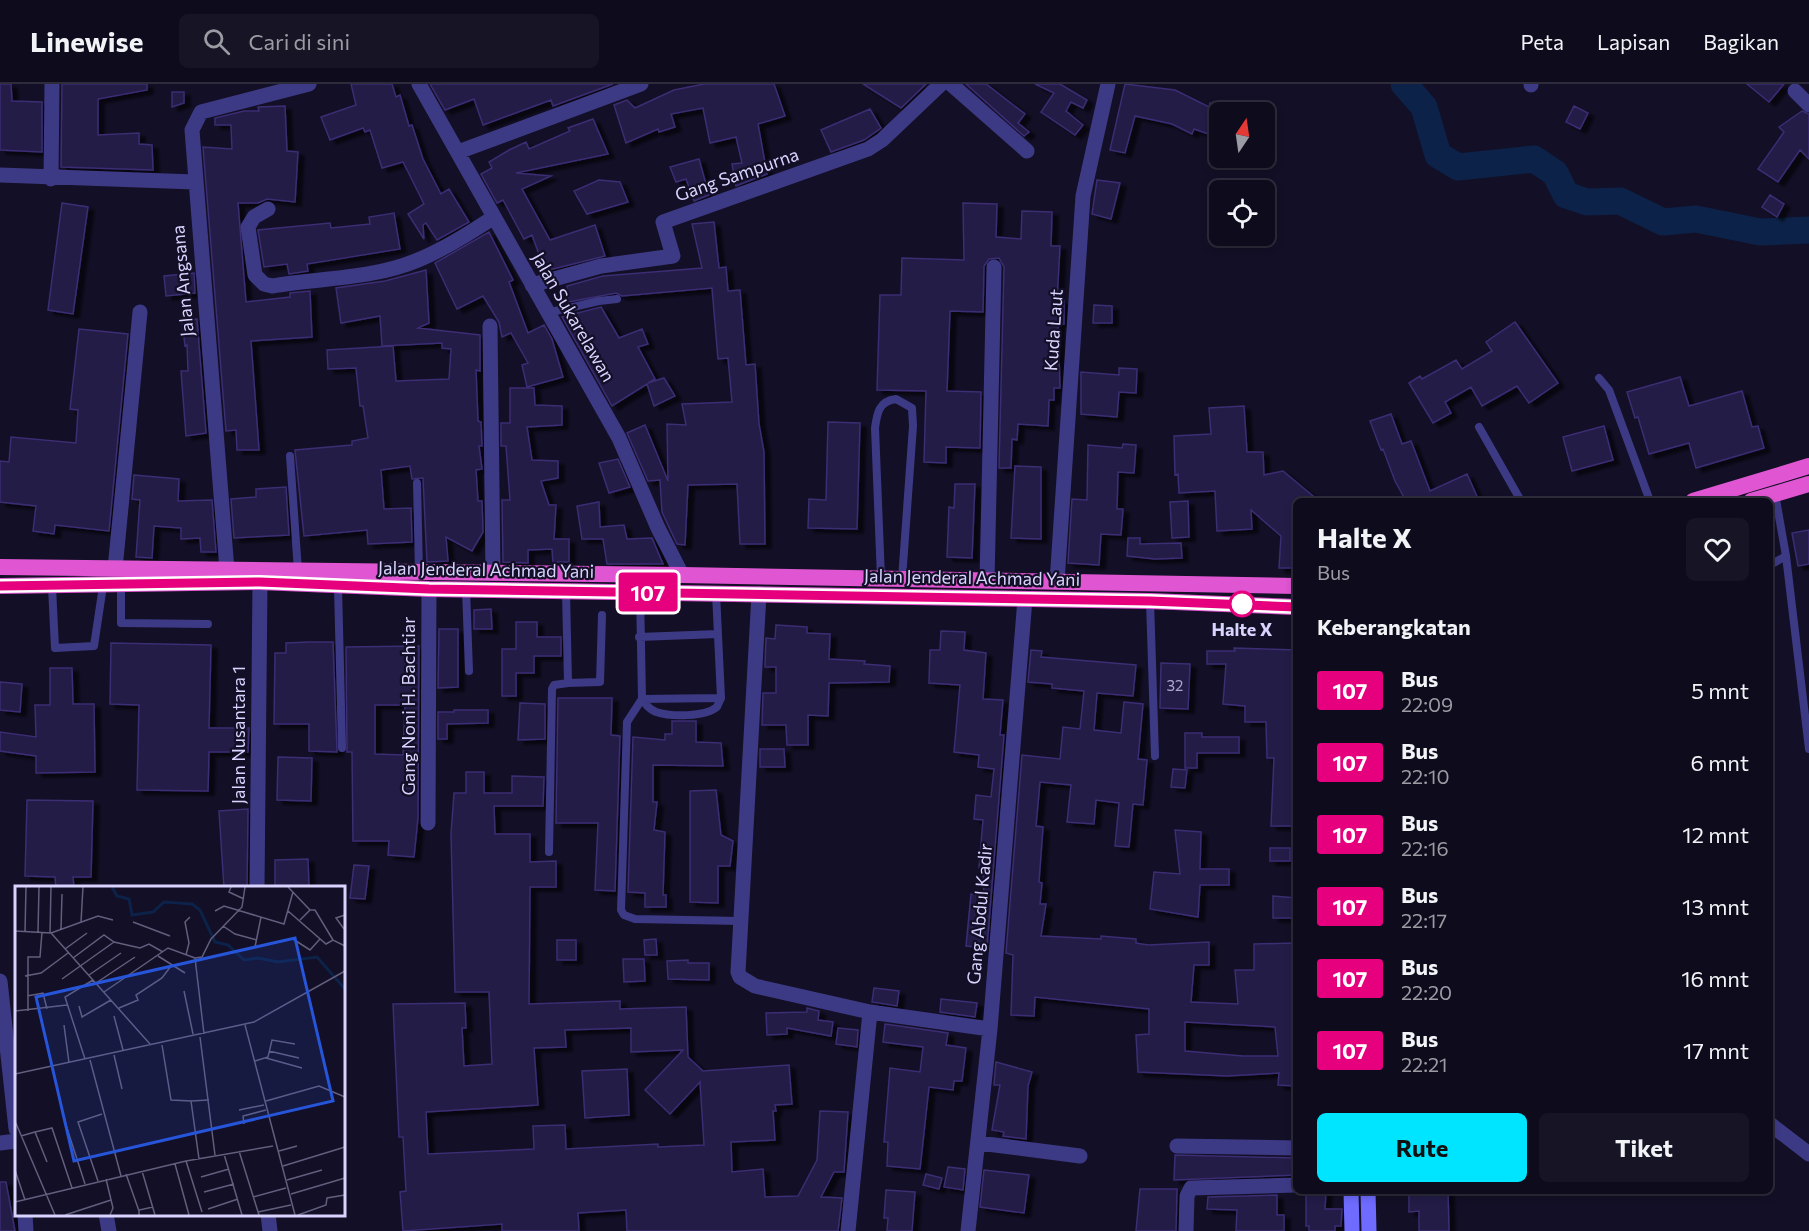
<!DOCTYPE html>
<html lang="id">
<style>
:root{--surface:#0e0b1c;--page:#171425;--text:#f1f3f6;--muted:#9b9ba3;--line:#2e2b3b;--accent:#00e5ff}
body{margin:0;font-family:Commissioner,sans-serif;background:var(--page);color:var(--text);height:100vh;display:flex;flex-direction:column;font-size:22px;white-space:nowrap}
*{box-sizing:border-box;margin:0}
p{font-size:20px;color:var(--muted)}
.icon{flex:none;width:33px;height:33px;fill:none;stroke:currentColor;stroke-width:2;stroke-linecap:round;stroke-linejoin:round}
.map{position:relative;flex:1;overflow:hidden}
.drawer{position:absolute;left:1293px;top:414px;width:480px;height:696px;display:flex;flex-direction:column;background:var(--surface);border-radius:9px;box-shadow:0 3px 9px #0003,0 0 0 2px var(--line)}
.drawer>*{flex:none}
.badge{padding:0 12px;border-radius:4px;font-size:21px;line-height:39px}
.needle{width:39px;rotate:13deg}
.fabs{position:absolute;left:1209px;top:18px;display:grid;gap:12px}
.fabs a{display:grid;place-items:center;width:66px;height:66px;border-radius:9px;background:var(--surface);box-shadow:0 3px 9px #0003,0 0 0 2px var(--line);font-size:30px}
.map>.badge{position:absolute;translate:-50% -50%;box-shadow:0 0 0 3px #fff}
h2{padding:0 24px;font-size:22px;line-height:54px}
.round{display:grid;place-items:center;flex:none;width:63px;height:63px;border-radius:9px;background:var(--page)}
.overview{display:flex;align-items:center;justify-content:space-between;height:102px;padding:0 24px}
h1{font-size:28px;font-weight:700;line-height:45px}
.button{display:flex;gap:12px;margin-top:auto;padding:12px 24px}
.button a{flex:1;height:69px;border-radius:9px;background:var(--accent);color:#111;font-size:24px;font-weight:700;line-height:69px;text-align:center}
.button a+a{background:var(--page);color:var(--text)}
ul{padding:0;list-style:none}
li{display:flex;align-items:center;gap:18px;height:72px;padding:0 24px}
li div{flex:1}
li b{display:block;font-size:22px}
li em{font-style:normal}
li .badge{min-width:66px;font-weight:700;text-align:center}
header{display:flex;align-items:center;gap:36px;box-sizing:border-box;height:84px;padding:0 30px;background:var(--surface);border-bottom:2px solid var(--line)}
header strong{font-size:28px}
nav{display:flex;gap:33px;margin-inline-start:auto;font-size:21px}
.search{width:420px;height:54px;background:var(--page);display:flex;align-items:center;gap:15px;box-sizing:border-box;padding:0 21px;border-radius:9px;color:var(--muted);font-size:22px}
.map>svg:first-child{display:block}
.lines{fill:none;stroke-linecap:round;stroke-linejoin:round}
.river{stroke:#0c2248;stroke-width:27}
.building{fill:#241b47;stroke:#3b2d73;stroke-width:1.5;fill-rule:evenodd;filter:url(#shadow)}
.service{stroke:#3d3a85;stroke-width:8}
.minor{stroke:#3d3a85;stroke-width:15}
.secondary{stroke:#6f6bff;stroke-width:15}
.trunk{stroke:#e055d1;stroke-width:16}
.line-casing{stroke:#fff;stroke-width:14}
.line{stroke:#e6007e;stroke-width:9}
.stop-dot{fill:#fff;stroke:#e6007e;stroke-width:3}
.labels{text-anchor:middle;stroke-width:4.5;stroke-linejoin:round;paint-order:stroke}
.number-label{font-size:15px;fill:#aca6d1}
.street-label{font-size:18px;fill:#d9d4ff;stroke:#130f26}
.stop-label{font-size:18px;font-weight:bold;fill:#d9d4ff;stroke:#130f26}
.inset-river{fill:none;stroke:#0c2248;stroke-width:3}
.inset-road{fill:none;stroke:#625e7d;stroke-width:1.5}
.view{fill:#2655da;fill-opacity:0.15;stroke:#2655da;stroke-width:3}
.inset-edge{fill:none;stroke:#d9d4ff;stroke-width:3}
</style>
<header>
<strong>Linewise</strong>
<div class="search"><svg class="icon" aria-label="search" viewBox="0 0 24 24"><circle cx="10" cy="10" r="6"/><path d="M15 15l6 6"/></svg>Cari di sini</div>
<nav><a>Peta</a><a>Lapisan</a><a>Bagikan</a></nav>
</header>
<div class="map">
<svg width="1809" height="1147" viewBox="0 0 1809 1147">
<defs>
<filter id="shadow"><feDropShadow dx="6" dy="4" stdDeviation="1.5" flood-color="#0009"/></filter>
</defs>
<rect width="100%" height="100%" fill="#130f26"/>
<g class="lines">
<path class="river" d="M1404,0l20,23 14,48 20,12 76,-8 21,14 11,22 21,7 33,-1 43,21 33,-3 64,13 49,-2"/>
</g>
<path class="building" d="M0,0h11l1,17 30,1v50l-42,-2z
M62,0h85v6l-49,9v36l41,-2v11l13,1 1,25 -92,-3z
M351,0h41l4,13 4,-2 9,31 3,-1 11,34 18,35 8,-5 20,33 -32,18 -11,-17 -3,2 1,14 -16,-25 16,-10 -21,-42 -21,6 -12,-38 -5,2 -2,-4 -33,12 -9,-23 35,-12z
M430,0h183l-60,22 -2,-6 -68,25 -9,-26 -29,11z
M704,0h70l11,32 -27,8 9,50 -31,12 -4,-22 10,-1 -6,-26 -26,6 -7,-35 -32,6 4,13 -16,5 -1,-3 -32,14 -12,-38 13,-5 8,8 39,-18z
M863,0h63l-25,24z
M966,0h20l39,30 -7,9 11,9 -5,4z
M1035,0h25l27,16 -4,8 -12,-6 -5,9 17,14 -8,10 -34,-23 13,-19z
M1125,0l50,6 34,17 1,-4 10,3v32l-26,-9 -2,5 -20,-10 -37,-8 -10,37 -15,-3z
M1747,0h37l-15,18z
M172,8h12v11l-12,4z
M285,22l2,45 11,1 -3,50 -28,-3 -9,4h-20l8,99 44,-5v-4l20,-2 2,46 -61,4 8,109h-22l-1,-20 -10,1 -23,-284 29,2 -1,-24h-16v-7l29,-7h15l-1,-4z
M1574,22l14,7 -8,16 -14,-7z
M870,25l11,19 -17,12 -33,12 -10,-22z
M1802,27l7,3v45l-9,-9 -22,32 -20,-13 26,-37 -5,-5z
M593,35l15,35 -92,19 35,3 -29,13 28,51 45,-15 10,31 -60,15 -13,-36 -8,4 -21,-39 -6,3 -16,-29 11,-6 -3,-6 20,-12 17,-8 3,7 41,-18 -2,-3z
M699,75l10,36 -15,6 -8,-22 -10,3 -6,-15z
M599,96l21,2 8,20 -41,12 -13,-23z
M1097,96l23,3 -9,36 -19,-5z
M1770,111l14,9 -7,13 -15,-10z
M62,119l26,4 -15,107 -25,-4z
M963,119l34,1 -1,33 25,2 1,-28 30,1 -1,34h9l-3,54 7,1v23h-6l2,64h-6v12h-5l-1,26 -30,-2 -1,16 -5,-1 -1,29h-12l5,-201 -5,-9 -10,1 -5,7 -1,46 -33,-1 -3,80 34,1 -1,56 -34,-1v16l-22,-1 2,-71 -49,-1 3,-95h21l1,-37 62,2z
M394,129l6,36 -93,15 1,7 -19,3 -2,-10 -23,3 -6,-37 72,-7 1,5 39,-4 -1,-7z
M714,138l5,46 7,-1 2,24 12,-1 6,75 9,-1 4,60 5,28 1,92h-25l-3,-60 -49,1 -3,60 -8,-1 -15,-32 -2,-32 -12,1 -21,-48 18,-8 23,56 -1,-57 19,1 -4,-21 50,-2 -4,-44 -10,1 -6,-71 -90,8 -6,-3 -48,9 -1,-16 36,-10 99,-8 -10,-44z
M489,148l24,48 -4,2 19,51 16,-8 8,14 11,38 -36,10 -5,-22 6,-2 -17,-30 -9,4 -3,-15 -16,-26 -26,13 -22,-46z
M426,186l3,53 -11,5 62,7v36l-4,-1 2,51 3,1 1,24h-3l3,23 -6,1 2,31h4l1,31 -11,19 -26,-14 2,24 -21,1 -4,-84 -11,1 -2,-13 -29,4 3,39 27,-1 1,34 -44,2 -1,-14 -63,6 -9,-86 57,-5v-4l16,-3 -5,-32h-3l-4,-38 -28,1 -1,-19 66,-4 3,35 53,-2 2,-30 -9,-1v-5l-60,3 -2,-30 -39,7 -5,-35 49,-7z
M194,189l1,20 -29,3 -2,-20z
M1094,221l18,1v17h-19z
M601,223l18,31 23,-9 6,15 -10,3 17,32 -7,4 16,-5 11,18 -21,10 -7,-22 -35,22 -50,-89z
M197,235l9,114 -20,3 -5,-65h7l-1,-26 -2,1 -3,-26z
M1515,238l43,61 -29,20 -12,-17 -35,20 -11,-19 -26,15 6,11 -18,10 -24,-40 11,-7 2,3 34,-19 6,9 30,-18 -6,-9z
M79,245l49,5 -19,197 -54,-6 -1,9 -21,-3 3,-25 -36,-4v-41l9,1 2,-25 65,6 2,-33 -8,-1z
M1119,284l18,1 -1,24 -17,-1 -2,25 -36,-3v-42l38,3z
M1680,293l9,29 53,-15 10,36 6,-1 6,22 -68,20 -7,-25 -40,11 -11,-37 -3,1 -8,-26z
M510,304h24l1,17 27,1v19l-35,2 5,33 26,1v17l-17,3 8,24h7l-2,34h15v23h-16l-1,-13 -24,1v13l-25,-1 -1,-62h8l-4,-54h-5v-23h9z
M1244,322l3,46h16l1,23 19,-4 36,30h-23v67h-17l2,-32 -30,-26 1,19 -35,2 -2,-40 -36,2 -1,-19 -3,1 -1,-39 37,-2 -2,-26z
M1391,330l11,30 9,-3 19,50 37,-17 12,27h-73l-11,-20 -12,-32 -2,1 -11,-29z
M828,338l32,1 -3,106 -49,-1 1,-29 17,1z
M1604,342l9,34 -41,11 -9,-34z
M1123,360l13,1 -2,28 -16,-1 -1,37h6l-2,26 -20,-1 -2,31 -31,-2 4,-64 15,1 1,-55 34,3z
M618,375l12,28 -21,6 -10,-30z
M1015,382l26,1v72l-30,-1z
M134,391l45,4 -1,22 34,-1 4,52h-15l-1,-14 -19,1v-11l-27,-2 -2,32 -16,-1 4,-57 -8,-1z
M955,400h20l-3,74 -25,-1 2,-50 5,1z
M286,403l3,48 -55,3 -3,-39 25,-2v-8z
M1188,417l1,36 -17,1 -2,-36z
M599,418l1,25 24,-2 3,14 25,-1 11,26h-56l-4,-25h-21l-5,-33z
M1809,446v34l-11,2 -6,-33z
M1128,454h12v6l41,-1 1,15 -27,1 -28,-3z
M491,525l1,20h-18v-19z
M516,538h21v15h24v19h-27v17h-18v23h-14v-47h14z
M776,541l31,2v6l23,1 -1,25 36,2 -1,3 26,2 -1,16 -60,1 -1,33 -20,-1v30h-21l-1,-20h-24l1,-32h13v-26h-11l1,-29 9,1z
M439,545h19v58l-20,1z
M941,547l24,1 -1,18 22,3 -3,46 20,1 -3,35h4l-17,213 -21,-2 5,-52 13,2 -1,-27 -4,-1 4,-48 -9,-1 2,-24 15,2 3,-28 -16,-2 1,-12 -25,-3 6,-67 -31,-2 1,-33h10z
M310,558h23l4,110 -28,-1v-27h-35l1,-71h11v-10z
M111,559l100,2 -2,83h40l-1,24h-39l-1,39 -71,-1 2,-85 -29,-1z
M419,562l-1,172 -4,39 -26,-2 1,-14h-36l-1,-89h-5l-1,-105zM375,621h30l-2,50 -28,-1z
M1234,564l62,2v176h-25l3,-68h-7l-1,-36h-21v-16l-22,-2 3,-40h-19v-13h28z
M1031,566l11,1 -1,6 95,8 -3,31 -36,-3 -3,37 27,3 3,-31 19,2 -5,55 9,1 -4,45 -10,-1 -4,43 -14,-1 4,-43 -23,-3 -2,24 -27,-2 4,-37 -31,-3 -4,44 7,1 -4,55 3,1 -2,21h6l-5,32 60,3v-3l35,3v4l12,2 61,-3v23h-15l-3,37 47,2 -3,-34h19v-26l42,-1v143l-18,-1 1,-12 -52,3 -89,-4 -2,-37 13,-1v-25l-114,-12 -1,19 -23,-1 2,-60 -7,-2 16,-198 38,4 3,-32 17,2 4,-38 -32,-3v-4l-24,-2zM1185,938l90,5 3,29h-35l-58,-5z
M1161,579l29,1 -2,45 -28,-1z
M50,584h22l1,36h21l1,68 -59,1v-17l-36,-5v-19l36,5 -1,-32h15z
M0,598l22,2 -2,28 -20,-2z
M558,614h54l-1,37 9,1 -5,155 -20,-1 3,-67h-42z
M520,619l25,1v35l-27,1z
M454,626h34v13l-41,1v15h-9v-27h16z
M672,637h24v21l25,1 2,23 -70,-1v37h4l-3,28 11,2 -2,63h3v12h-21v-14l-17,-1 5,-155 32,3v-6h7z
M1185,649h17v4h37v16h-42v15h-12z
M760,665h24l1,18h-25z
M278,673l34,1 -1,43 -34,-1z
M1173,685l14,1 -2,18 -14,-1z
M466,688h18v21h28v-17l32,1 -1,29h-49l1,28h35v28l26,-1v26h-26l-1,117 91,-3v8l66,-2 2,50 15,14 86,-6 3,39 -17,1 1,6h-3l2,29 -44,2 1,30 31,-3 2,28 33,-1 19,-36 3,-49 28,1 -4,60h-10l-13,25 21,1 -4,33h-211l-1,-21 -48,3 1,18h-77v-7l-99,7 -3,-39 6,-1 -3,-54h-4l-6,-133 72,-1 1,25h-4l2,38 28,-2 -3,-72h-34l-4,-158 3,-41h12zM631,944v24l52,-2 -38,40 25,24 30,-32 4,63 -46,2v-3l-92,5 -1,-24 -32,1 1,23 -106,5 -2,-42 112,-7 -4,-57 32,-1 -1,-17z
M716,706l5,45 12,6 -3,25h-12v37l-28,-1v-111z
M27,716l66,1 -2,76h-18l1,11h-18l-1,-11 -30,-1z
M248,725l-1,79h-23l-5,-77z
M1175,746l26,2 -1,37h29v16h-29l-2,32 -48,-8 4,-37 26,2z
M1270,764h20v13h-20z
M308,775l1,29h-34v-28z
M354,781l15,1 -4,33 -15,-1z
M1273,812l23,2v20h-23z
M656,855l1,16h-12l-1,-15z
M557,856h19v20h-19z
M623,875h21l1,22 -21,1z
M688,876v3h21v17l-41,-1 -1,-18z
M874,904l25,3 -2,15 -25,-4z
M941,915l36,4 -2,14 -35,-5z
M807,924l12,3 -1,9 15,2 -2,14 -44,-8v6l-20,1 -1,-22 41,-1z
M885,940l63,9 -2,12 20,3 -4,33h-8l-1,9 -24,-3 -9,82 -33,-3 1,-24h-4l6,-74 30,4 3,-25 -40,-5z
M838,944l20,2 -1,17 -21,-3z
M996,978l36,10 -4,14 -2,53 -23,-3 1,-4 -12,-2 8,-45h-6z
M627,985l2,46 -44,3 -3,-47z
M1175,1071l121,3v17l-122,5z
M948,1083l17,2 -2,21 -19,-3z
M984,1086l45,5 -5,38 -44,-6z
M926,1090l16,4 -3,11 -16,-4z
M0,1098h6l9,49h-15z
M1140,1105h37l-1,42h-40z
M886,1106l29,2 -3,39h-25l1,-13h-4z
M1306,1107h20l-1,18h17l-1,17h-6v5h-26v-5h-3z
M1409,1107h39l1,40h-30v-20l-10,1z
M1277,1111v20h7v16h-48l1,-21 -30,-1 1,-12z"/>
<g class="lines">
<path class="service" d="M551,228l48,-11 18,-2
M1599,294l10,12 41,111
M1479,343l42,74
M290,372l8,115
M417,399l2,89
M1775,410l11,62 23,193
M1770,481l16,-9
M881,494l-6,-150c2,-15 4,-27 21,-29l16,9 1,18 -11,153
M121,502v37l87,1
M52,503l3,61 39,-2 9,-60
M338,503l4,161
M466,505l3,82
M640,508l2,107 79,-1 -5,-105
M1150,517l5,155
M639,553l79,-3
M568,599l32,-1 2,-67
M721,614l-4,9c-12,10 -46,10 -61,5 -7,-3 -10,-7 -14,-13l-15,23 -6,188 3,5 11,4 106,2
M549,768l3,-163 2,-4 14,-2 -2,-92"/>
<path class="minor" d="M419,0l200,354 39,90 24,47
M951,0l76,67
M1531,1v-1
M1795,7l14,14
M458,68l183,-68
M0,91l195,7
M51,95l1,-95
M268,125l-14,8 -6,10 7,48 9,9 8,2c48,-8 101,-7 146,-26 27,-11 52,-27 76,-43
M532,201l69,-19 72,-10 -10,-34 205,-73 14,-9 59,-56
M490,242l3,247
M115,485l25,-257
M227,486l-35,-440 9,-18 108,-28
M987,497l7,-314
M1057,498l26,-386 25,-112
M759,510l-21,378 2,5 15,9 115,26 -22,219
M428,739l1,-234
M257,804l3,-306
M0,897l16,148
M870,928l120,17
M1770,1040l39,30
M0,1059l16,-2
M979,1059l101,13
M1177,1062l119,2
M25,1130l1,17
M106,1130l3,17
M268,1130l2,17
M968,1147l22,-202 35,-430
M1186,1147l1,-35 4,-8 105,-3"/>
<path class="secondary" d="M1351,1107l1,40
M1368,1107l1,40"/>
<path class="trunk" d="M1693,417l116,-35
M1751,417l58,-17
M0,483l682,8 614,11
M0,502l260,-4 169,7 721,12 146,6"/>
</g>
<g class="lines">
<defs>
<path id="line" d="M0,502l260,-4 169,7 721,12 146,6"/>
</defs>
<use href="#line" class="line-casing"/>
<use href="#line" class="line"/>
</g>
<circle class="stop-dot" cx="1242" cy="520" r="12"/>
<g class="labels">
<g class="number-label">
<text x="1175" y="607">32</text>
</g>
<g class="street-label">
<text transform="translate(737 91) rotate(-19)" y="6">Gang Sampurna</text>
<text transform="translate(183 197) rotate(-95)" y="6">Jalan Angsana</text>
<text transform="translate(573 233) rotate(60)" y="6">Jalan Sukarelawan</text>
<text transform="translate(1054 246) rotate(-86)" y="6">Kuda Laut</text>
<text transform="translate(486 486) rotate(1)" y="6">Jalan Jenderal Achmad Yani</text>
<text transform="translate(972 494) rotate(1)" y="6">Jalan Jenderal Achmad Yani</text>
<text transform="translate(409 622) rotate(-90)" y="6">Gang Noni H. Bachtiar</text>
<text transform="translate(239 651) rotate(-90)" y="6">Jalan Nusantara 1</text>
<text transform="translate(980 830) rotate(-85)" y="6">Gang Abdul Kadir</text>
</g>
<g class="stop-label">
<text x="1242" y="552">Halte X</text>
</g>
</g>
<g transform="translate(15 802)">
<rect width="330" height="330" fill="#130f26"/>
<path class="inset-river" d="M97,1l5,9 12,3 3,16 21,-3 11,-10 28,2 8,6 15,32 13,3 16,15 14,-2 20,4 39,-5 28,32"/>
<path class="inset-road" d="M216,1l-2,5 15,7M273,1l22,23 -10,10M295,24h5l18,30M200,25l9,-5 60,18 9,-32M273,25l38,33 7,-4 12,6M66,36l2,-35M118,36l37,14M208,40l12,8 22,6M46,43l1,-35M329,43l-8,-11 9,-3M0,45l36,2 99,111M10,46l1,-45M23,46l1,-45M35,47l1,-46M36,47l47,-17 15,4M278,53l17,11 10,-11M240,61l6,-30M50,63l22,-16M171,69l3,-12 -4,-21 5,-5M143,70l27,17M58,72l31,-23 10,7 26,6 9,-4 14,8M180,72l7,-1 9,-18 31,-32 3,-20M180,72l9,76M74,89l32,-22M10,90l16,-3 27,-20M47,93l52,-37M81,97l39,-26M169,105l9,43M89,106l64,-44 27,10M12,110l16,-3 4,16M64,120l3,11 29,-17M104,122l19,-8 -2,-5 26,-17 9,-12M0,125l52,-6M13,125v-54h12l2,-25M99,130l9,34M49,139l5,38M230,139l50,190M185,151l15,118M147,159l9,55 20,1 8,58M254,165l30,7M99,169l8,34M251,172l36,10M70,173l-20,-62 28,-17M75,174l31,116M240,175l13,-4 4,-17 23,4M0,188l239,-52 91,-51M176,215l18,-1M251,215l53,-15 26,11M224,224l25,-5M0,235l40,94M50,236l20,62M229,238l-1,-8 23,-6M20,246l17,-4 20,60M6,250l14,-4 12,30M224,265l20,64M264,265l18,-5M209,268l18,61M171,275l16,51M160,278l14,51M268,280l62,-19M0,284l10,30M127,285l13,44M111,288l13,37M186,291l28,-8M91,293l7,29 -3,7M272,294l35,-10M83,295l-20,-59 24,-8M189,306l30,-8M276,308l54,-16M238,311l33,-9M0,316l171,-41 87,-15M193,323l30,-10M243,326l33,-7M50,329l46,-15M124,329v-5l14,-3M283,329l28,-10 1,-7 18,-3"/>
<path class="view" d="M280,52l38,163 -259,60 -38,-164z"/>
<rect width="330" height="330" class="inset-edge"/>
</g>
</svg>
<div class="fabs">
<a><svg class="needle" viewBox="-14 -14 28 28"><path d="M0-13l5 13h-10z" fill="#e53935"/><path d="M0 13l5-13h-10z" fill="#9b9ba3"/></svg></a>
<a><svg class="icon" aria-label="locate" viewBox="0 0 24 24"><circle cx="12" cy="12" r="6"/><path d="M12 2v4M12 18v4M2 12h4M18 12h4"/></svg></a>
</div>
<b class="badge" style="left:648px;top:508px;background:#e6007e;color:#fff">107</b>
<section class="drawer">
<div class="overview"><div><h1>Halte X</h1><p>Bus</p></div><a class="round"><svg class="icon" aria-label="heart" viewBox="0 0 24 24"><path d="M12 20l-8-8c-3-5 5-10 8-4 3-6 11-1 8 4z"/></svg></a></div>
<h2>Keberangkatan</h2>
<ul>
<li><span class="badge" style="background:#e6007e;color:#fff">107</span><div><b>Bus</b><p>22:09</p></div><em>5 mnt</em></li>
<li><span class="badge" style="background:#e6007e;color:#fff">107</span><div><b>Bus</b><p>22:10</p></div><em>6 mnt</em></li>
<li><span class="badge" style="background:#e6007e;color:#fff">107</span><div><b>Bus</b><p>22:16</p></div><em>12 mnt</em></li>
<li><span class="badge" style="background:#e6007e;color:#fff">107</span><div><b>Bus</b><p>22:17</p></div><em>13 mnt</em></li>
<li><span class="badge" style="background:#e6007e;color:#fff">107</span><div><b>Bus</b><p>22:20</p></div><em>16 mnt</em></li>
<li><span class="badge" style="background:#e6007e;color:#fff">107</span><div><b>Bus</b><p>22:21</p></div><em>17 mnt</em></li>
</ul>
<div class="button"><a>Rute</a><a>Tiket</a></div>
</section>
</div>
